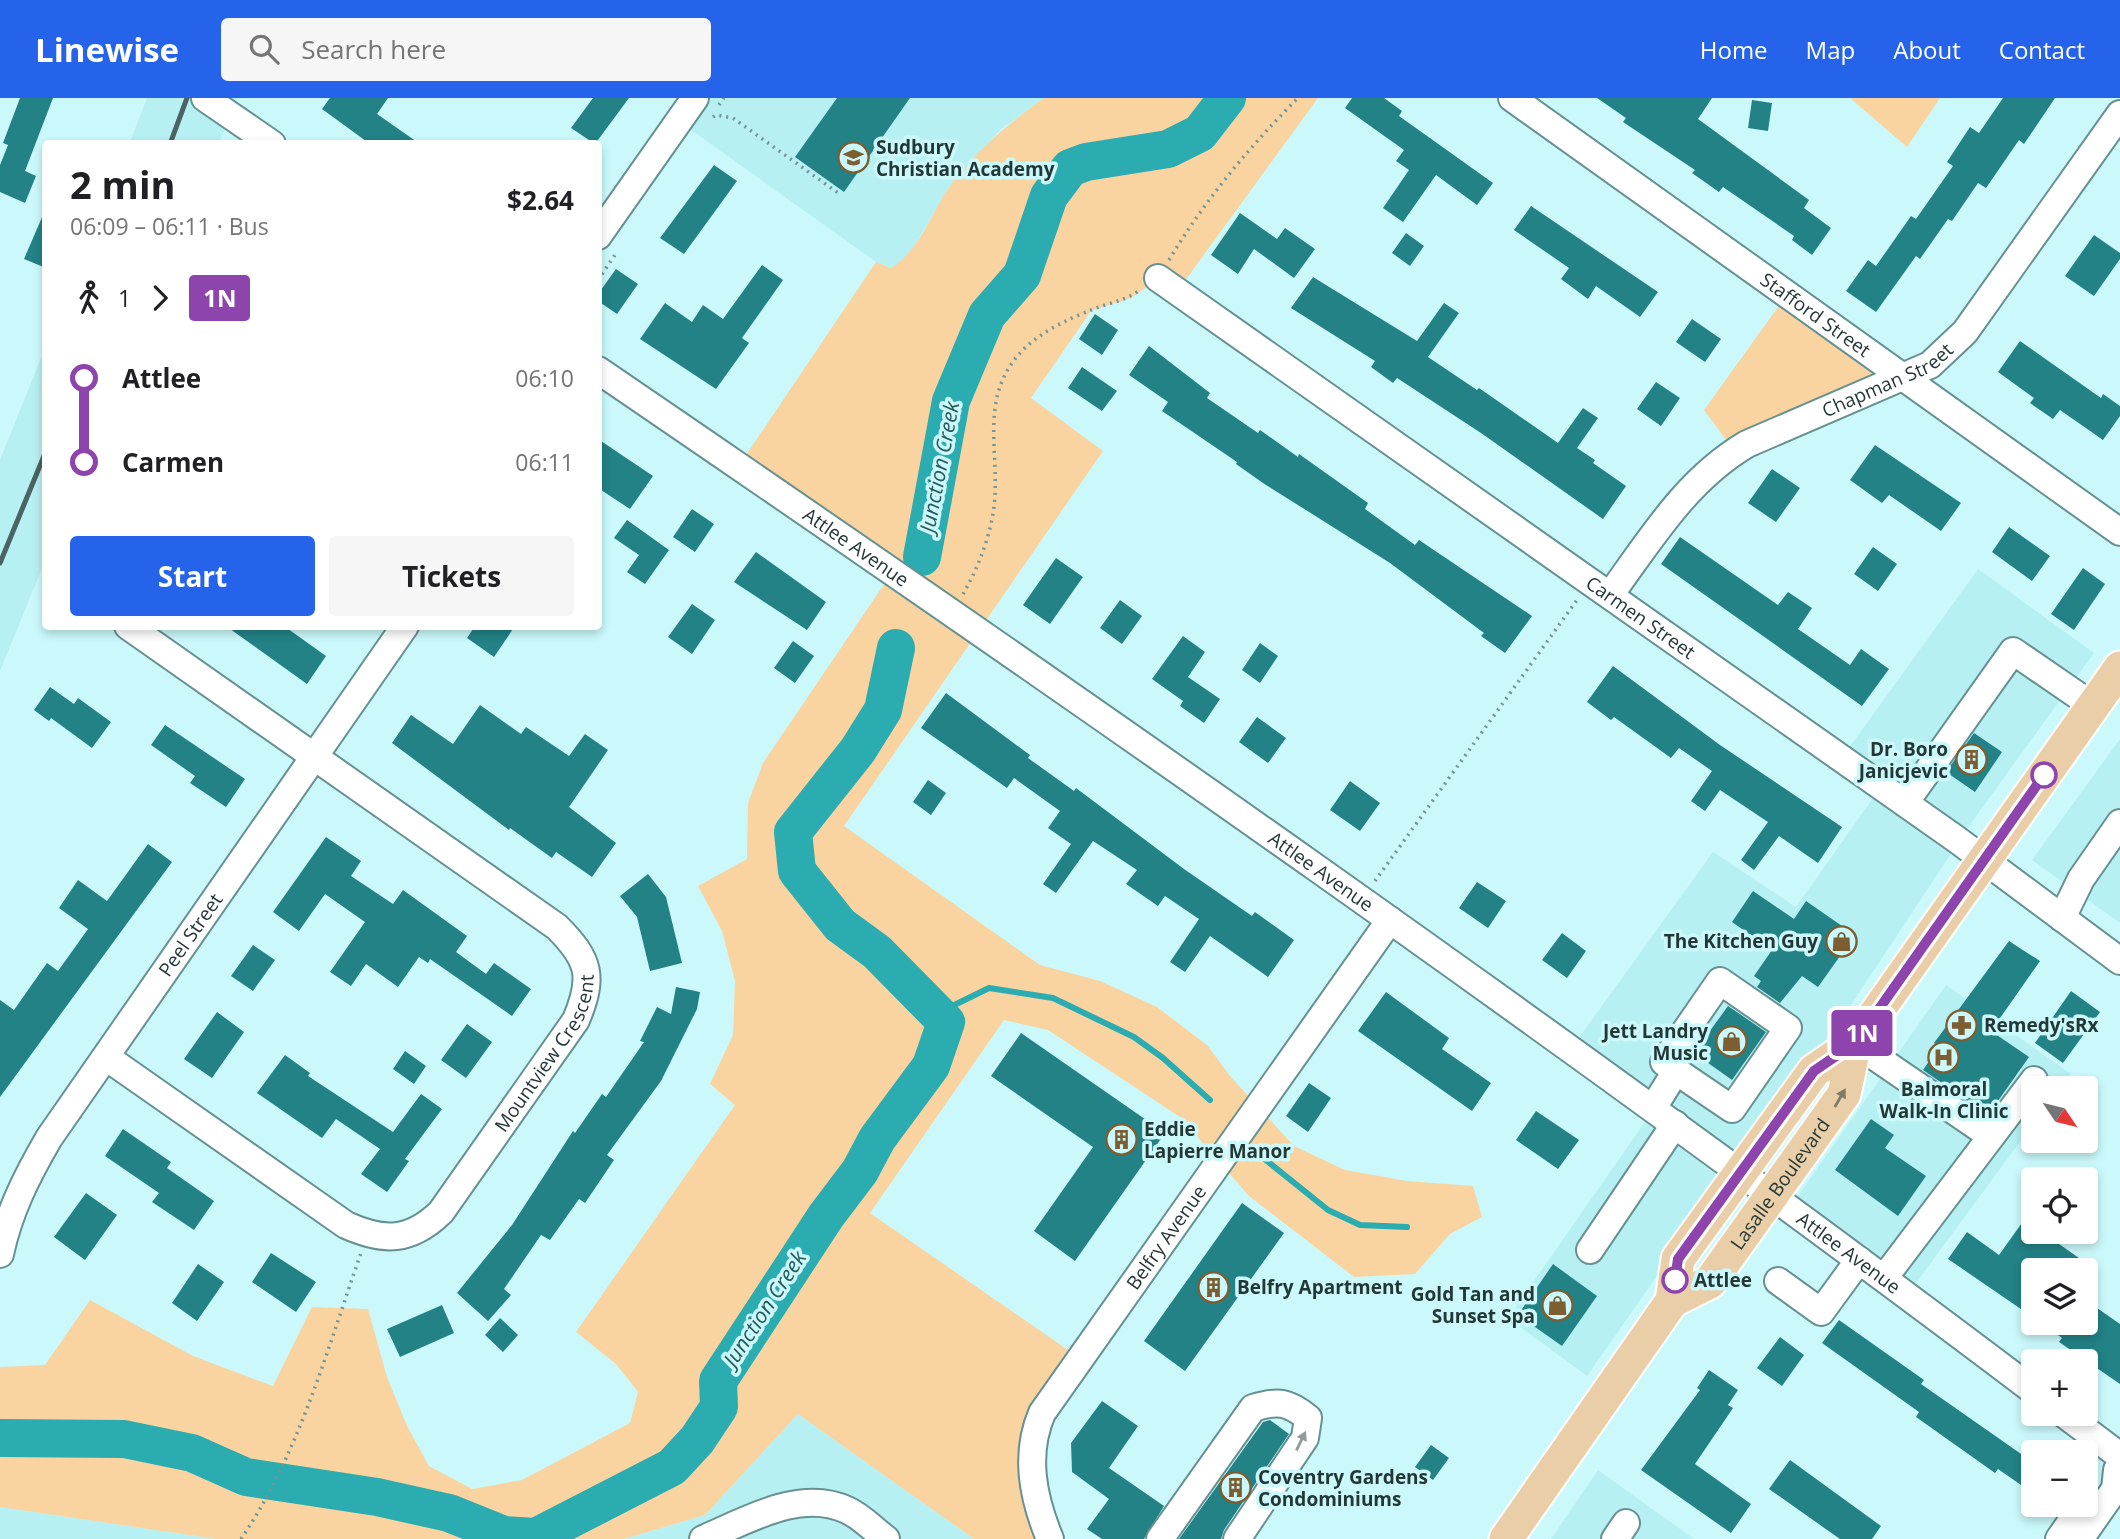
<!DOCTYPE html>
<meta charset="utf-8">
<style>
:root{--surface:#fff;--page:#f6f6f6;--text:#202124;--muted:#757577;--accent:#2563eb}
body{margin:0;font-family:"Open Sans",sans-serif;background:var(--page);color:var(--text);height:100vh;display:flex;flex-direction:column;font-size:26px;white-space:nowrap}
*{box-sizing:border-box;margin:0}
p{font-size:23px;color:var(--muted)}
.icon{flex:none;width:38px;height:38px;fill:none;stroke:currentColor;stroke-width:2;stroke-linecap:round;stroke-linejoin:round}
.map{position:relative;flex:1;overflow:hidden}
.side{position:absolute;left:42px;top:42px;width:560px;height:490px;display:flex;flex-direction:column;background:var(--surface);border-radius:7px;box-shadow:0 4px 10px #0003}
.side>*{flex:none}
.badge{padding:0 14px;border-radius:5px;font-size:24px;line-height:46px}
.needle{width:46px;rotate:125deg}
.fabs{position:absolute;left:2021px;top:978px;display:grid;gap:14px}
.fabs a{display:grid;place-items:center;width:77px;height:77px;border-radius:7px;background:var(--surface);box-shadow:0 4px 10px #0003;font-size:35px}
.map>.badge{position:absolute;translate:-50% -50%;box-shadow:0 0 0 4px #fff}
.legs{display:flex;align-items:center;gap:10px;height:77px;padding:0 28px;font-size:23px}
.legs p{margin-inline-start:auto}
.head{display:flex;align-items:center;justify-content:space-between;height:119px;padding:0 28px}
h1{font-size:38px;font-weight:700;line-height:52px}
.button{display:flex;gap:14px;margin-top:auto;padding:14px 28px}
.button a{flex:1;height:80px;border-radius:7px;background:var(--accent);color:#fff;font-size:28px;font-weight:700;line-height:80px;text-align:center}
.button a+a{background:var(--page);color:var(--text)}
ul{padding:0 28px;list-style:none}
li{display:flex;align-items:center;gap:24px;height:84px;font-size:26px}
li i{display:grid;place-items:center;width:10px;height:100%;margin:0 9px;background:currentColor}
li i::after{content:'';width:18px;height:18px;margin:-9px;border:5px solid;border-radius:50%;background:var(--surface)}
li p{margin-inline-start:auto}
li:first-child i{background:linear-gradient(#0000 50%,currentColor 0)}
li:last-child i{background:linear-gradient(currentColor 50%,#0000 0)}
header{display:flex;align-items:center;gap:42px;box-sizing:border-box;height:98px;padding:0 35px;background:var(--accent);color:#fff}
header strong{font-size:33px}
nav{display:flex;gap:38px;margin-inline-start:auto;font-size:24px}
.search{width:490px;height:63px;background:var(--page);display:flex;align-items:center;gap:18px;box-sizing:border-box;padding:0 24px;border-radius:7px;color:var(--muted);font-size:26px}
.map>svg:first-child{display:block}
.built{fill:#b7f0f2}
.green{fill:#f9d4a1}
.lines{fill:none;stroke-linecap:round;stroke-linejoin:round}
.stream{stroke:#2aacb1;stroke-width:6}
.river{stroke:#2aacb1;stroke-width:38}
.building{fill:#228286}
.minor-casing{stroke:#669193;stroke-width:30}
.major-casing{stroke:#fff;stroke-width:37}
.path{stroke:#749495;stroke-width:3.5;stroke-dasharray:2 5;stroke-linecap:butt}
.minor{stroke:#fff;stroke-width:26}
.major{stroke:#eacea8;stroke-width:33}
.rail{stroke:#4a6363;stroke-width:5}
.oneway{fill:#7d7b6a}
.oneway2{fill:#929b9b}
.line-1-casing{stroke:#fff;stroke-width:16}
.line-1{stroke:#8e44ad;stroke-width:10}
.stop-1-dot{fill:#fff;stroke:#8e44ad;stroke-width:3.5}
.labels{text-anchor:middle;stroke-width:7;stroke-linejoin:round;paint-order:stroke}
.poi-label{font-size:19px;font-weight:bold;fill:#243737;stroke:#cbf9fb;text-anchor:start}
.street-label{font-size:19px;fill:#243737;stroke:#cbf9fb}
.stop-label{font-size:19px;font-weight:bold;fill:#243737;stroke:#cbf9fb;text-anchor:start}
.water-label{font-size:21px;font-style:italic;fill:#26595b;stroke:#cbf9fb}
</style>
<header>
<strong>Linewise</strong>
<div class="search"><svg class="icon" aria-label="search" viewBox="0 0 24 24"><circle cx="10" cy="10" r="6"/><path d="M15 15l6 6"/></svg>Search here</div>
<nav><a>Home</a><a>Map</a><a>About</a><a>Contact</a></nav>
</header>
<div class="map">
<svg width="2120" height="1441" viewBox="0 0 2120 1441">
<rect width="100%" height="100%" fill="#cbf9fb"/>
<path class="built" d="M147,0h91l-19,45 -90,1z
M693,0h351l-44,32 -50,56 -43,72 -16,10 -15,-6 -199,-142z
M45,250v213l-45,110v-211z
M1978,471l116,84 -122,169 -127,192 -95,129 -163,233 -79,-58 153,-219 -83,-60 135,-187 83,55 77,-109 -40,-28z
M2120,641v184l-88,-63z
M1946,887l125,89 -11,14h-26l-1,36 -117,159 -119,-86z
M798,1316l176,125h-350l81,-24z
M1598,1372l96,69h-143z
M0,1409l216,32h-216z"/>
<path class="green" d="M1044,0h274l-139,191 -19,-11 -29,20 -40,13 -60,87 72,53 -259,375 196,139 60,16 57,26 50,38 23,31 64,70 51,24 62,11 66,5 9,31 -32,17 -35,40 -61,3 -105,-81 -69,-79 -132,-87 -44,-10 -134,193 208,144 -38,55 8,127h-74l-176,-125 -93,101 -81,24h-408l-216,-32v-140l45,-2 45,-65 103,56 80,30 39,-79 56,2 19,68 20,49 22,40 43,23 50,-9 108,-57 8,-31 -22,-28 -40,-32 159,-227 -25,-21 23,-49 2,-54 -13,-50 -24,-45 49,-27 1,-56 15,-40 130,-192 -153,-107 136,-202 15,6c30,-19 39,-54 59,-82 26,-36 59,-63 94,-88z
M1850,0h90l-33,49z
M1786,198l113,80 -167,72 -28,-38z"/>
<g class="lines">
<path class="stream" d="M938,915l51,-25 64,10 81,39 29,21 47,42
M1256,1054l72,58 32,15 47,2"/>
<path class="river" d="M922,459l29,-156 36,-86 35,-40 27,-79 21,-28 16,-6 82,-13 32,-16 27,-35
M0,1340l124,1 68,14 54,24 131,20 72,16 55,22 32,2 136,-70 25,-27 22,-33 -1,-26 108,-165 34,-45 17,-32 54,-73 15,-44 -69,-70 -37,-27 -43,-54 -4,-39 65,-82 25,-40 13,-62"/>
</g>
<path class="building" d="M20,0h33l-28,73 11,5 -11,27 -25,-11v-27l8,-20 -5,-2z
M330,0h58l-11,16 43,30h-50l-48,-35z
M593,0h36l-34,46 -24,-16z
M837,0h73l-66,94 -49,-35z
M1352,0h32l18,13 -3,5 94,67 -16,22 -41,-30 -33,47 -20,-14 26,-38 -13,-9 8,-11 -59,-42z
M1597,0h115l-14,21 111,81 -5,8 27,20 -19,27 -20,-15 2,-4 -71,-49 -4,5 -27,-19 3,-3 -72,-48 3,-4z
M2003,0h52l-31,46 -5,-4 -33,48 -8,-5 -26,38 -4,-2 -28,40 -4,-3 -40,56 -30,-21 22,-31 8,6 35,-50 5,3 37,-53 -6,-4 23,-35 9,6z
M1752,2l20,3 -4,28 -20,-3z
M714,67l23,16 -53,73 -24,-16z
M1531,108l127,86 -18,25 -44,-31 -8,13 -27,-20 8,-11 -55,-38z
M46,110v60l-22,-9z
M1240,115l37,26 8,-11 30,21 -21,29 -40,-29 -16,25 -27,-19z
M1406,135l18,13 -14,20 -18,-13z
M2094,137l26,18v6l-26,37 -29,-20z
M762,167l21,15 -41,58 7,5 -33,46 -76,-50 25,-36 27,19 11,-17 20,14z
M616,171l22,15 -21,30 -19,-13v-7z
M1313,179l104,64 27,-38 15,10 -31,44 49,33 2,-2 79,55 25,-35 15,10 -21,30 18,12 -2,3 33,23 -23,33 -122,-86 -84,-55 -4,5 -22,-16 4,-6 -84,-53z
M1095,216l23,16 -16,25 -23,-16z
M1692,221l29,20 -16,23 -29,-20z
M2020,243l81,57 2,-4 17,12v10l-17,24 -43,-30 -7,9 -23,-16 4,-5 -36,-26z
M1149,248l61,47 -3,5 51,35 2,-3 38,27 1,-3 69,49 -3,6 50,36 4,-5 113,76 -27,37 -24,-17 3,-3 -94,-70 -127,-80 -27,-19 1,-2 -75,-51 6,-9 -39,-27z
M1082,269l35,24 -15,20 -34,-23z
M1656,284l24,16 -19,28 -24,-17z
M598,341l55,37 -23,33 -32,-21z
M1875,347l86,58 -20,28 -52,-36 -7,8 -32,-23z
M1772,371l28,19 -24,34 -28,-19z
M692,411l22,15 -19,28 -22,-15z
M627,422l42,30 -24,34 -18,-12 12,-17 -25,-17z
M2009,429l41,29 -18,25 -40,-29z
M1680,439l98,68 10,-13 24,16 -14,21 52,36 11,-16 28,20 -27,37 -201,-142z
M1873,449l24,17 -19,27 -24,-17z
M756,454l70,50 -19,28 -73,-48z
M1056,460l27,19 -33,47 -27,-19z
M2083,470l22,16 -31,46 -23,-16z
M1120,502l22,16 -20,28 -22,-16z
M692,506l23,16 -23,34 -24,-17z
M226,528h58l42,30 -19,28z
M475,528h40l-21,31 -27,-19z
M1183,538l22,16 -17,25 32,22 -16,24 -24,-17 3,-5 -31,-22z
M793,543l21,15 -19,27 -21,-15z
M1260,545l18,13 -18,27 -18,-13z
M1613,568l107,79 122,82 -24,36 -39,-27 -25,34 -13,-10 27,-38 -48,-32 -15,21 -14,-10 21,-30 -33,-23 -8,10 -57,-41 -3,3 -24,-18z
M50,589l24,17 4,-6 33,24 -19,26 -41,-30 -2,3 -15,-11z
M946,595l84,62 -2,3 46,33 2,-3 108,81 68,47 3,-4 39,28 -26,37 -58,-41 -25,36 -15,-10 29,-43 -34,-23 -7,10 -32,-22 11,-14 -44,-29 -37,52 -13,-9 28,-40 -23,-16 12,-17 -46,-33 -7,10 -86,-60z
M480,607l41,29 5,-7 43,29 16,-22 23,16 -39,57 47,36 -24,34 -36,-25 -4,6 -42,-30 -1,2 -117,-87 19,-28 42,29z
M1257,619l29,21 -18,25 -29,-21z
M165,627l80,54 -19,28 -36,-24 5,-7 -44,-31z
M1974,635l28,19 -27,40 -29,-20z
M928,682l18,13 -15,22 -18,-13z
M1350,683l30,22 -20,28 -30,-21z
M326,739l35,24 -10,15 42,28 10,-14 64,46 -11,16 30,22 8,-11 37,26 -19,27 -82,-57 -2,4 -9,-6 -21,30 -32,-23 -15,22 -21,-14 35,-50 -40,-28 -26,37 -26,-19z
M148,746l24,18 -172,235v-97l14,10 33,-47 11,8 30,-42 -29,-21 19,-28 29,21z
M648,776l18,23 16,66 -32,8 -13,-54 -17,-21z
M1477,784l29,19 -18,27 -29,-20z
M1753,793l41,28 12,-18 49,34 -37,52 -16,-11 -22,27 -23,-16 4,-6 -7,-5 18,-26 -40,-28z
M1562,835l24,18 -19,27 -25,-18z
M2009,843l31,20 -49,70 38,26 -41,58 -65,-45 16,-23 -5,-4z
M253,847l22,15 -22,31 -22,-15z
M676,889l24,5 -3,17 -36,72 -54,74 7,5 -29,43 -6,-4 -29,41 -9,-5 -37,54 7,6 -23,26 -31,-28 55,-68 61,-94 2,2 27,-39 4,3 38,-55 -4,-1 17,-34 14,7z
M2071,893l29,21 -37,51 -28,-20z
M1386,894l63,46 -7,11 49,34 -19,28 -114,-80z
M1728,908l38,26 -34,48 -38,-27z
M217,914l27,20 -32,46 -28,-19z
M467,926l25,18 -26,36 -25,-18z
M1021,935l144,100 -90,128 -41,-30 59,-84 -102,-71z
M405,953l21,15 -12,18 -21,-15z
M285,957l25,18 -2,3 85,56 28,-38 21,15 -37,50 4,2 -22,31 -26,-18 19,-25 -44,-30 -14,19 -65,-45z
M1309,985l22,15 -23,34 -22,-16z
M1536,1013l43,29 -21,29 -42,-29z
M1871,1021l23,16 -9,13 41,28 -28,40 -63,-46z
M123,1031l48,33 -4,6 47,33 -20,29 -42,-28 7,-9 -54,-37z
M86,1095l31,22 -32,45 -31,-23z
M1242,1105l42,30 -99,138 -41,-30z
M2034,1108v26h8l37,26 -8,12h-37v48l-86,-59 19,-27 32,23z
M271,1155l45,29 -20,30 -44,-30z
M198,1166l26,18 -27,39 -25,-18z
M1553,1166l44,32 -35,50 -44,-31z
M442,1207l12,28 -54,24 -13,-28z
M2097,1210l23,16v60l-61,-42 3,-4 -21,-15h46z
M500,1220l18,17 -15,17 -18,-17z
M1839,1222l85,60 -3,4 113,79v31l-36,-25 -3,4 -79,-56 3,-5 -97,-69z
M1780,1239l24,18 -22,31 -25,-18z
M1709,1272l29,20 -10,15 5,3 -38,56 56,40 -20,29 -90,-63 59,-80 -3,-2z
M1102,1303l36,25 -29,42 55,38 -20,33h-42l-15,-10 22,-30 -37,-27 -1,-29z
M1270,1322l19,14 -65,96 -3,9h-42l84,-117z
M1431,1347l18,13 -16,22 -18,-13z
M1790,1362l91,66 -9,13h-32l-71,-50z"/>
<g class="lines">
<defs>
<g id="minor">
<path d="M205,0l67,46"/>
<path id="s1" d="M1512,0l608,434"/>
<path d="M598,138l97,-138"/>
<path id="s2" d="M1158,180l798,561 164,122"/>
<path id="s3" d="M598,272c485,331 967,667 1436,1021"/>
<path id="s4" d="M1610,497c41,-56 76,-115 137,-151l183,-79 35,-33 155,-218"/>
<path d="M1905,705l108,-152 80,55"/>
<path d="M2062,820l19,-39 39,-56"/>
<path d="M1855,945l136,93"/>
<path id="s5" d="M106,959l240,168c38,17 64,17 95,-13l135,-192c18,-43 14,-60 -19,-93l-429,-301"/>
<path d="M1653,1010l23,-37 56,38 56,-81 -68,-47 -56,81 12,9"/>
<path d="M1590,1152l85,-126"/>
<path id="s6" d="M0,1156c9,-43 27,-78 49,-116l356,-512"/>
<path d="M1884,1180l150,-198"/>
<path d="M1778,1183l43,31 38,-52"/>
<path d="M2064,1316l56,42"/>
<path d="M703,1441c43,-18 97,-51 144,-29 14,6 27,20 39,29"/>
<path id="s7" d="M1050,1441c-17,-41 -26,-84 -8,-126l348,-493"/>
<path d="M1160,1441l93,-131c25,-8 36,-6 55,10l-3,20 -68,101"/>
<path d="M1615,1441l11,-16"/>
<path d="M2059,1441l23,-33"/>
<path d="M2080,1441l35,-50 2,-19"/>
</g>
<g id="major">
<path id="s8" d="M1672,1203l38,-19 134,-188 11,-51"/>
<path d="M1506,1441l166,-238 6,-42 136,-188 41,-28 265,-375"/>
</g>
</defs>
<use href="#minor" class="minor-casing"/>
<use href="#major" class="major-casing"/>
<path class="path" d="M719,7l5,-7
M713,19l3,-2 17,3 108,77
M1169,162c36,-60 80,-113 129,-162
M598,182l19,-28
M963,496c14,-24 25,-52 30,-80 10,-60 -19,-117 33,-167 17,-16 44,-29 65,-37 17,-7 34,-9 49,-20
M1375,783l202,-281
M241,1441c58,-85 86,-189 120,-286"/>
<use href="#minor" class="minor"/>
<use href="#major" class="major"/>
<path class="rail" d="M170,46l17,-46
M0,465l46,-112"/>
</g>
<defs><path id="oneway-solid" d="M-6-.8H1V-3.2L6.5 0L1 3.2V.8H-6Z" transform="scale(1.75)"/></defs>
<use class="oneway" href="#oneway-solid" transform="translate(1840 1000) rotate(-60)"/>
<use class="oneway2" href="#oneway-solid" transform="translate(1301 1343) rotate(-64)"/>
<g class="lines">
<defs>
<path id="line-1" d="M1675,1182l3,-21 136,-188 41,-28 189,-268"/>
</defs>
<use href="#line-1" class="line-1-casing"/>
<use href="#line-1" class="line-1"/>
</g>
<defs>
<symbol id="school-ring" viewBox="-11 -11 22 22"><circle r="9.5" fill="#cbf9fb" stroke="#7c5e32" stroke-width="1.5"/><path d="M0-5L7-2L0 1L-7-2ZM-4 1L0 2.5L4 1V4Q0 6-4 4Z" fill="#7c5e32"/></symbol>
<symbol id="building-ring" viewBox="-11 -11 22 22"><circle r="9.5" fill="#cbf9fb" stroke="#7c5e32" stroke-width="1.5"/><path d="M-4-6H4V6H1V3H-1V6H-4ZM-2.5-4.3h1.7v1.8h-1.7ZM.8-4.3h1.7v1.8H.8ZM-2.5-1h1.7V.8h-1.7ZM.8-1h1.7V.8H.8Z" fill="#7c5e32"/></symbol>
<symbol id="shop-ring" viewBox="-11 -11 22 22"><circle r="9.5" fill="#cbf9fb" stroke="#7c5e32" stroke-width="1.5"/><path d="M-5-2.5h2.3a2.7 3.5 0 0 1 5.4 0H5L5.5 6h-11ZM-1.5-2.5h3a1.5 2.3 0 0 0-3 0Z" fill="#7c5e32"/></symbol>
<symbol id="pharmacy-ring" viewBox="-11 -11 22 22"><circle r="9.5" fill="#cbf9fb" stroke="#7c5e32" stroke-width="1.5"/><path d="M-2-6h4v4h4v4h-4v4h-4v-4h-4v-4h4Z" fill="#7c5e32"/></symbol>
<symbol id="hospital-ring" viewBox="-11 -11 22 22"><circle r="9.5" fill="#cbf9fb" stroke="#7c5e32" stroke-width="1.5"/><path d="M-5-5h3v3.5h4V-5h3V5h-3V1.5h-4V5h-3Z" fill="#7c5e32"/></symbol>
</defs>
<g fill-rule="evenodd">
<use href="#school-ring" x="836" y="42" width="35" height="35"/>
<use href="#building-ring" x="1954" y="644" width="35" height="35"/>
<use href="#shop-ring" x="1824" y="826" width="35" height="35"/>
<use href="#pharmacy-ring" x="1944" y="910" width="35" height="35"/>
<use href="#shop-ring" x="1714" y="926" width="35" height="35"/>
<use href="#hospital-ring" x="1926" y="942" width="35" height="35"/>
<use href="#building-ring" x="1104" y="1024" width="35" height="35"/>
<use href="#building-ring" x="1196" y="1172" width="35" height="35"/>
<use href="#shop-ring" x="1540" y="1190" width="35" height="35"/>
<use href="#building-ring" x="1218" y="1372" width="35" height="35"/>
</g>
<g class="stop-1-dot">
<circle cx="2044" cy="677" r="12"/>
<circle cx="1675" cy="1182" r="12"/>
</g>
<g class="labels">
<g class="poi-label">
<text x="876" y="56">Sudbury<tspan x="876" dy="22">Christian Academy</tspan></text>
<text x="1948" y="658" text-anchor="end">Dr. Boro<tspan x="1948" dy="22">Janicjevic</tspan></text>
<text x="1818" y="850" text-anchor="end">The Kitchen Guy</text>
<text x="1984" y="934">Remedy'sRx</text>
<text x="1708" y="940" text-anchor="end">Jett Landry<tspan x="1708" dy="22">Music</tspan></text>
<text x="1944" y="998" text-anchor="middle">Balmoral<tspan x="1944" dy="22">Walk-In Clinic</tspan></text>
<text x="1144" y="1038">Eddie<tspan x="1144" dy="22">Lapierre Manor</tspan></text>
<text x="1237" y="1196">Belfry Apartment</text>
<text x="1535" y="1203" text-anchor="end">Gold Tan and<tspan x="1535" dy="22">Sunset Spa</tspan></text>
<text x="1258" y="1386">Coventry Gardens<tspan x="1258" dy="22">Condominiums</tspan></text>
</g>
<g class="street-label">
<text dy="7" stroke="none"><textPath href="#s1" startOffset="373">Stafford Street</textPath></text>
<text dy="7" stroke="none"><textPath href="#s4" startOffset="360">Chapman Street</textPath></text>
<text dy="7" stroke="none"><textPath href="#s3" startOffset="313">Attlee Avenue</textPath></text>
<text dy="7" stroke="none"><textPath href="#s2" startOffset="590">Carmen Street</textPath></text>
<text dy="7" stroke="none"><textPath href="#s3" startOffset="880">Attlee Avenue</textPath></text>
<text dy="7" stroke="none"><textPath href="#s6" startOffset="374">Peel Street</textPath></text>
<text dy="7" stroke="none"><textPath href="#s5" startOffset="588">Mountview Crescent</textPath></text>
<text dy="7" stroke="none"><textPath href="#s8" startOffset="163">Lasalle Boulevard</textPath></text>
<text dy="7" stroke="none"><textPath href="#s7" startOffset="345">Belfry Avenue</textPath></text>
<text dy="7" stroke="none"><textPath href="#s3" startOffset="1531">Attlee Avenue</textPath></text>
</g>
<g class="stop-label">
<text x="1694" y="1189">Attlee</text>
</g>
<g class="water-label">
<text transform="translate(940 369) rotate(-79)" y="7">Junction Creek</text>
<text transform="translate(765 1211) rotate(-57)" y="7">Junction Creek</text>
</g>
</g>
</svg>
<div class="fabs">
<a><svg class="needle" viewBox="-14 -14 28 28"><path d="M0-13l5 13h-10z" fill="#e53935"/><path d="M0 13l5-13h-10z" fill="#757577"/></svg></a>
<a><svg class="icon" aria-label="locate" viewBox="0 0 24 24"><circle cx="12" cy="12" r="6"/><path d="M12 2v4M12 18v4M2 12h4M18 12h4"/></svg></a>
<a><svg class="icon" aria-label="layers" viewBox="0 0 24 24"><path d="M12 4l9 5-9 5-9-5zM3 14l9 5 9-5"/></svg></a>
<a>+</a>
<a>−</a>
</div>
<b class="badge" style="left:1862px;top:935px;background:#8e44ad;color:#fff">1N</b>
<section class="side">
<div class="head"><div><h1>2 min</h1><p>06:09 – 06:11 · Bus</p></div><b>$2.64</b></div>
<div class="legs"><svg class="icon" aria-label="walk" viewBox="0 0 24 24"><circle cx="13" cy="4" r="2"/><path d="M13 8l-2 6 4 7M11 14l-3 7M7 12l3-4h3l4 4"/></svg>1<svg class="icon" aria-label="forward" viewBox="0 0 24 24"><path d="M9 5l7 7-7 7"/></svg><b class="badge" style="background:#8e44ad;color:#fff">1N</b></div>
<ul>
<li><i style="color:#8e44ad"></i><b>Attlee</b><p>06:10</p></li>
<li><i style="color:#8e44ad"></i><b>Carmen</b><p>06:11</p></li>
</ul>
<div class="button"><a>Start</a><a>Tickets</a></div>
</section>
</div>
